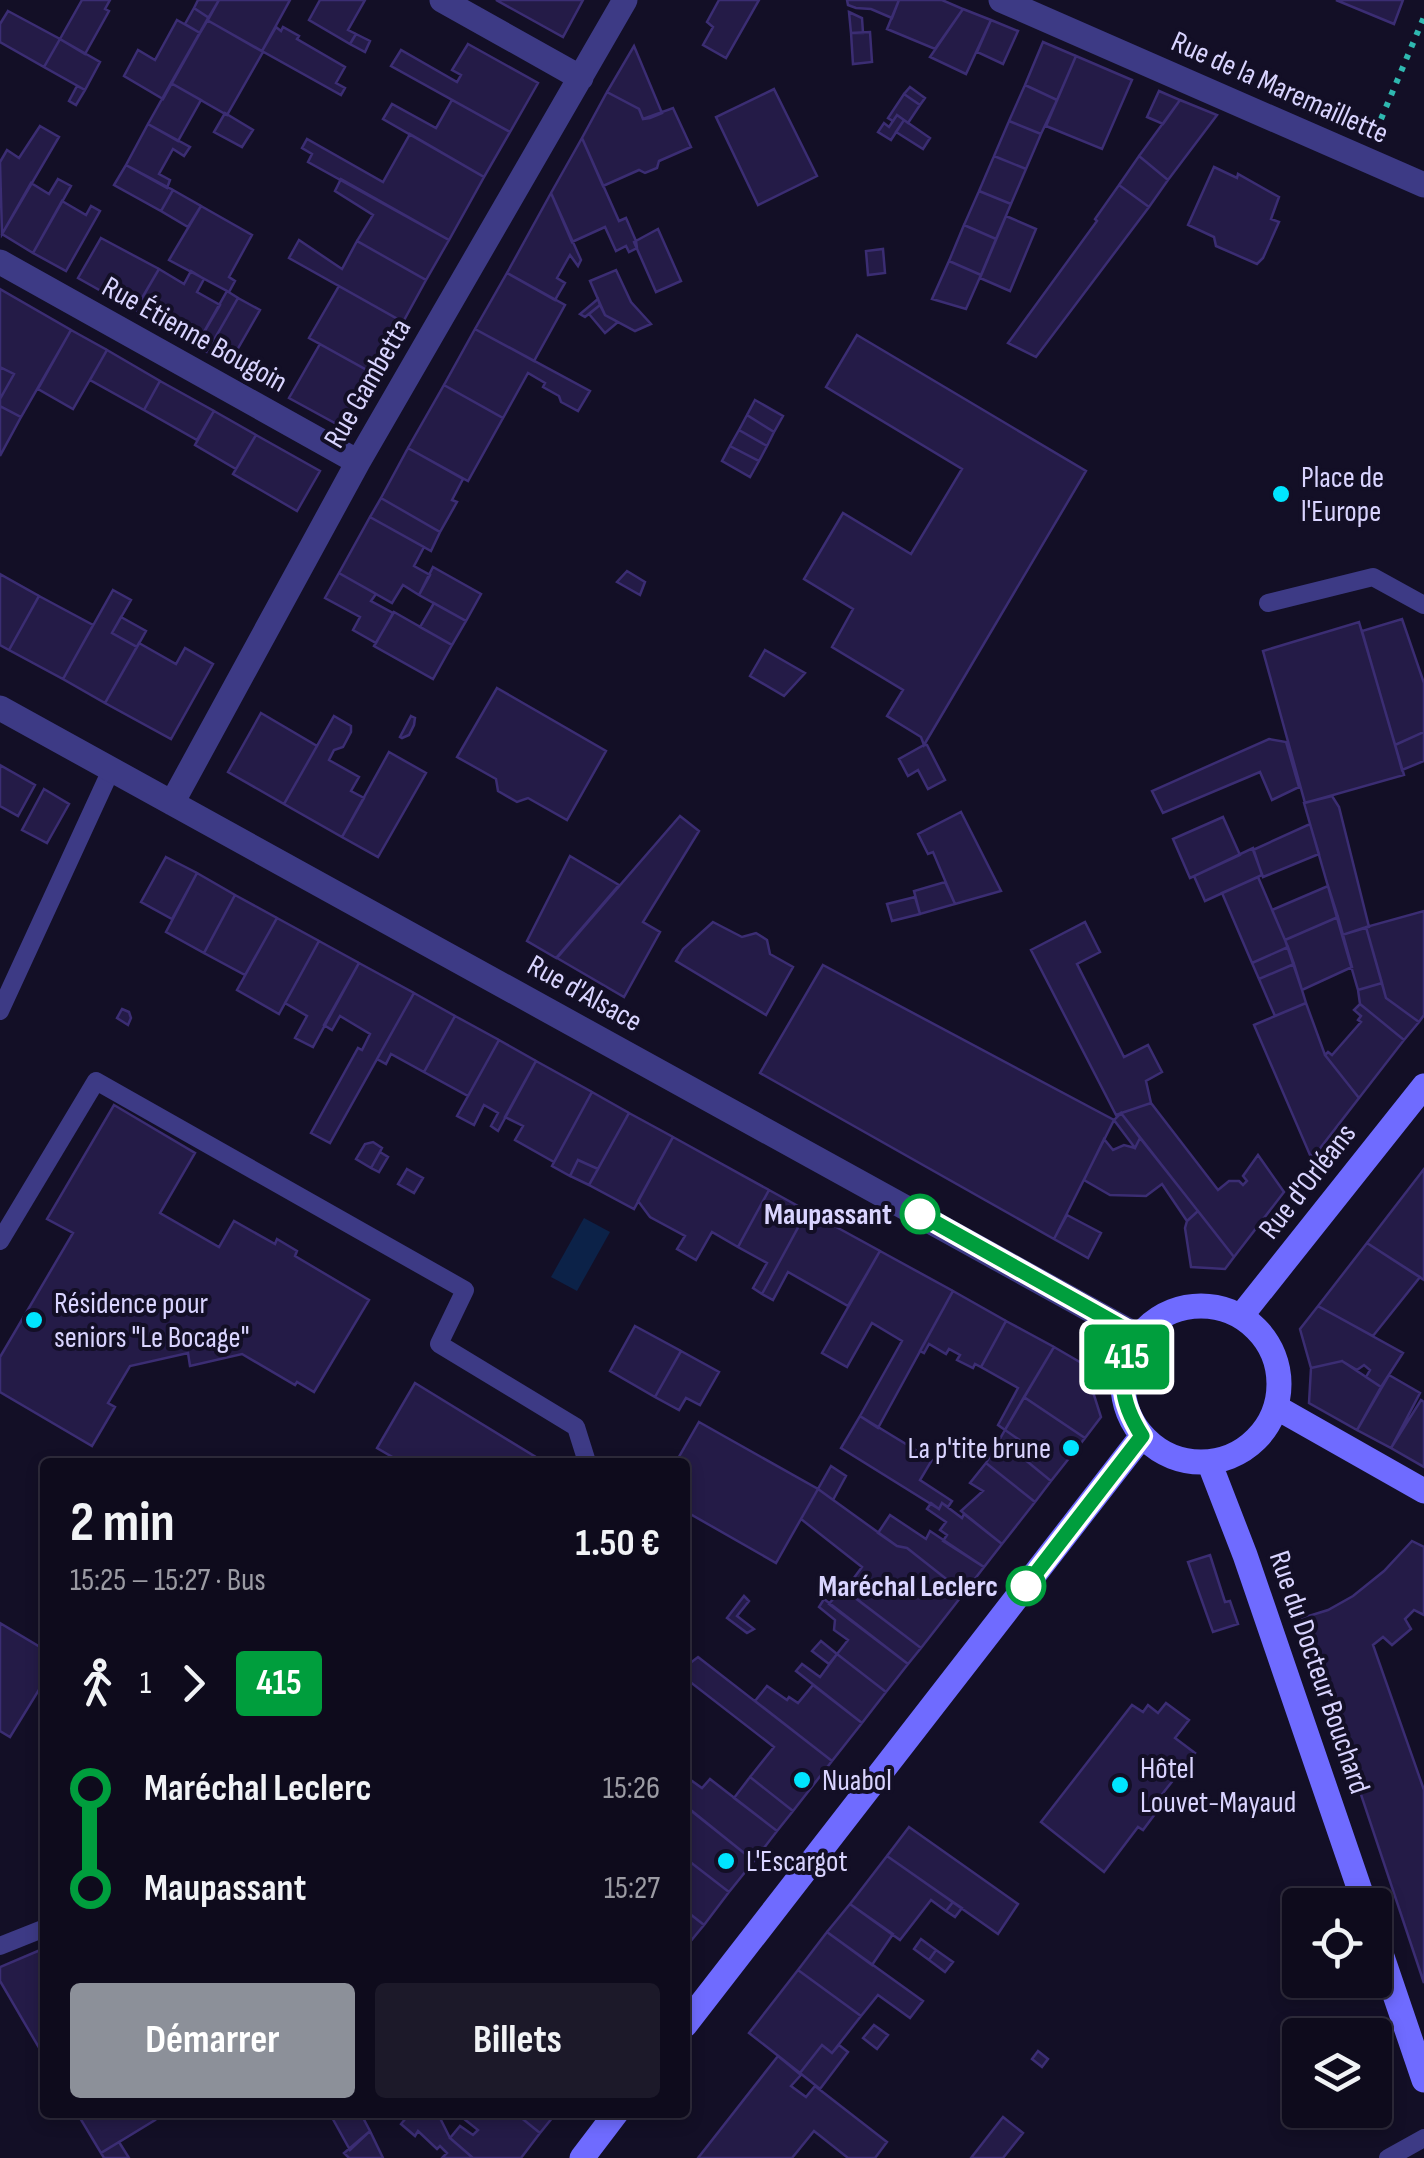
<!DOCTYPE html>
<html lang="fr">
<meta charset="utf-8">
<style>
:root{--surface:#0e0b1c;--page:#1c1929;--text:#f1f3f6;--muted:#9b9ba3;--line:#2e2b3b;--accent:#8c9099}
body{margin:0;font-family:"Sofia Sans Condensed",sans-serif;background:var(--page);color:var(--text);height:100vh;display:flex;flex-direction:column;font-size:38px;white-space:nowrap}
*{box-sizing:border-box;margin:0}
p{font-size:32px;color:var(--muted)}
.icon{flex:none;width:55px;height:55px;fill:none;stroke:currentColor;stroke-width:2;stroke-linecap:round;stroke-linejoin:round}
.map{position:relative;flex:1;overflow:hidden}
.sheet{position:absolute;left:40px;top:1458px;width:650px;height:660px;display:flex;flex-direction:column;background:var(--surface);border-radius:10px;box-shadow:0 5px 15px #0003,0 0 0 2px var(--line)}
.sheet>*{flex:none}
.badge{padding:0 20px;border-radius:8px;font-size:35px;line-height:65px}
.tools{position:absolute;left:1282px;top:1888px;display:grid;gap:20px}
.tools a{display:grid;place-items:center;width:110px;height:110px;border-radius:10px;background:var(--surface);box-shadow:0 5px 15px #0003,0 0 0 2px var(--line);font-size:50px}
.map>.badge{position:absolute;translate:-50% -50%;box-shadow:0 0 0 5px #fff}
.legs{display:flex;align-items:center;gap:15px;height:110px;padding:0 30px;font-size:32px}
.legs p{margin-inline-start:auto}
.overview{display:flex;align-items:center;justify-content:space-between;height:170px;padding:0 30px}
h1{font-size:55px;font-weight:700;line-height:75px}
.action{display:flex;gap:20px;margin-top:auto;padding:20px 30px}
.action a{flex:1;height:115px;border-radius:10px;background:var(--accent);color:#fff;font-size:40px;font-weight:700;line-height:115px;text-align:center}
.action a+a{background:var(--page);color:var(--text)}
ul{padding:0 30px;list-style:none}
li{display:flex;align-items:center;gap:35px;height:100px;font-size:38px}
li i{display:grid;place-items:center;width:15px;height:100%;margin:0 12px;background:currentColor}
li i::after{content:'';width:25px;height:25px;margin:-12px;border:8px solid;border-radius:50%;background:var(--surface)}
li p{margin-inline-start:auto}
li:first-child i{background:linear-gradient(#0000 50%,currentColor 0)}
li:last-child i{background:linear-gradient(currentColor 50%,#0000 0)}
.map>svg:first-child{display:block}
.water{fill:#0c2248}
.building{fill:#241b47;stroke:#3b2d73;stroke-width:2.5}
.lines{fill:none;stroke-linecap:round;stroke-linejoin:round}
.path{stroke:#2fb8b0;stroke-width:6;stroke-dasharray:5 8;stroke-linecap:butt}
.lane{stroke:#3d3a85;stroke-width:18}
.street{stroke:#3d3a85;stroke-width:25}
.secondary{stroke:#6f6bff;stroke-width:25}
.line-1-casing{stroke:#fff;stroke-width:22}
.line-1{stroke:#009e3d;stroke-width:15}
.poi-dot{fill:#00e5ff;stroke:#130f26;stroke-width:4}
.stop-1-dot{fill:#fff;stroke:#009e3d;stroke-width:5}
.labels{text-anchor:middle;stroke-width:8;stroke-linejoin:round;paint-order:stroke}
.street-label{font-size:30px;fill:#d9d4ff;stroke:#130f26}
.poi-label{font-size:30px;fill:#d9d4ff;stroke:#130f26;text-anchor:start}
.stop-label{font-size:30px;font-weight:bold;fill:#d9d4ff;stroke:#130f26;text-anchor:end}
</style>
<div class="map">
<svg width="1424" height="2158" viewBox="0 0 1424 2158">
<rect width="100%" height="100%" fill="#130f26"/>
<path class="water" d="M584,1218l26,14 -33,59 -26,-14z"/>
<path class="building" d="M82,0h28l-5,9 4,2 -24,43 -25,-15z
M198,0h21l-10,18 -15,-10z
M219,0h71l-28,51 -55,-31z
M320,0h45l-17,30 8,4 -6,10 -41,-24z
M496,0h87l-20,37z
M719,0h40l-33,58 -23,-13 10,-18 -6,-5z
M847,0h52l-7,18 -21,-9 -15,-1 -8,-3z
M899,0h43l21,9 -28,40 -48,-20z
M1336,0h67l-9,24z
M194,8l15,10 -9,15 -15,-9z
M963,9l28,11 -25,54 -36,-17z
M8,11l52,28 -16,28 -44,-25v-18z
M849,12l13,6 1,15h-12z
M177,20l23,13 -37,66 -39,-23 14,-26 17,10z
M207,20l56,32 -36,63 -56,-32z
M991,20l27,11 -15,33 -26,-12z
M276,27l5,4 2,-4 16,9 -2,3 48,28 -9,16 9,5 -4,7 -79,-44z
M870,32l2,30 -19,2 -2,-31z
M356,34l14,7 -5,11 -15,-8z
M60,39l40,23 -15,28 -41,-23z
M1043,42l33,14 -19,44 -32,-15z
M468,44l70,39 -28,49 -119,-66 10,-16 56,32 4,-7 -9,-5z
M634,46l28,67 -12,5 -7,1 -4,-10 -32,-17z
M1076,56l56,24 -30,69 -56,-23z
M171,83l30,17 -23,41 -30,-17z
M1025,85l32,15 -16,34 -32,-13z
M77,86l8,4 -9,15 -7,-4z
M910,87l15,11 -5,7 -16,-11z
M774,89l43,87 -59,29 -42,-88z
M1159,91l21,9 -17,24 -16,-7z
M607,92l32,17 4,10 30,-11 18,39 -32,14 -2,7 -12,5 -6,-3 -36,16 -21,-48z
M904,94l16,11 -12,18 -11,-8 -4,6 -5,-3z
M452,100l58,32 -26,45 -101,-58 9,-15 44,24z
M1180,100l37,15 -49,65 -29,-24z
M225,113l28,17 -11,17 -28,-15z
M897,115l7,5 -13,20 -13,-8 6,-9 5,4z
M904,120l26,18 -7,11 -27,-17z
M1009,121l32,13 -15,35 -32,-13z
M148,124l42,23 -6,9 -11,-7 -14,25 11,6 -3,8 -41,-23z
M40,126l19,11 -57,97 -2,-72 7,-12 12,8z
M410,134l74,43 -35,63 -141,-78 4,-8 -10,-6 5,-9 76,43z
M582,138l37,83 7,-3 10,23 1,7 -8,4 -3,-6 -10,5 -11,-24 -33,15 -21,-49z
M994,156l32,13 -15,35 -32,-13z
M1139,156l29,24 -19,27 -30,-22z
M126,165l47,25 -12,21 -47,-26z
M1214,167l23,11 1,-4 41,23 -8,22 8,3 -16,36 -6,6 -41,-18 -2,-9 -26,-12z
M58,179l13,7 -38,67 -31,-19 29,-51 18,11z
M341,179l108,61 -23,40 -69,-39 16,-26 -38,-24z
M1119,185l30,22 -113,150 -28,-14 89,-122 -2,-2z
M173,190l28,16 -13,21 -27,-16z
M979,191l32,13 -15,35 -32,-14z
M551,193l30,67 -3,6 -8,-11 -13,23 8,5 -10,17 -48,-27z
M62,201l24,14 5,-9 9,5 -34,60 -33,-18z
M201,206l51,29 -23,42 6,4 -6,11 -60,-32z
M1006,216l30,13 -26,62 -30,-13z
M964,225l32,14 -15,36 -32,-14z
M658,229l23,52 -25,11 -22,-50z
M101,238l58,31 -24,41 -57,-32z
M299,240l43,29 15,-28 69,39 -23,42 -114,-64z
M883,249l2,24 -17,2 -2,-24z
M949,261l32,14 -15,34 -34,-10z
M159,269l25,15 7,-13 13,8 -7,13 23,13 -24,41 -61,-36z
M616,270l15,32 20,22 -16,7 -30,-16 -15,-34z
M507,273l58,32 -31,56 -59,-32z
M339,286l64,36 -29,52 -65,-36z
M0,289l71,41 -50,87 -21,-11v-7l14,-25 -14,-7z
M227,291l11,7 -31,54 -11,-6z
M238,298l22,12 -31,54 -22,-12z
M598,299l2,6 -15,12 -5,-3z
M600,305l5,10 13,7 -13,11 -16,-19z
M475,329l115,62 -12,20 -17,-9 -2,-6 -16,-9 2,-4 -17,-10 -25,45 -59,-33z
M71,330l36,20 -34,59 -35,-20z
M857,335l229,136 -162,274 -3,-8 -34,-21 16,-26 -71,-43 21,-38 -49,-30 39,-66 68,41 51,-85 -136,-82z
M320,344l54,30 -30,54 -55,-30z
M107,350l53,31 -16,29 -54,-30z
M0,367l14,7 -14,25z
M160,381l54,30 -17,29 -53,-30z
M444,385l59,33 -35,63 -60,-33z
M755,400l28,16 -9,16 -27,-17z
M0,406l21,11 -21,39z
M214,411l42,24 -20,34 -41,-24z
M747,415l27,17 -7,14 -28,-16z
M739,430l28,16 -8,15 -29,-15z
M256,435l64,36 -23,40 -64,-37z
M730,446l29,15 -9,16 -28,-16z
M408,448l55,31 -11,21 5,2 -17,30 -59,-34z
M381,498l59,34 -9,19 -61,-34z
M370,517l54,30 -10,19 16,9 -11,20 -16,-10 -11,18 -53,-30z
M433,567l48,27 -15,27 -47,-26z
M627,571l18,11 -5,13 -23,-13z
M339,573l37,21 -5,7 22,12 -17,30 -23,-13 7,-13 -35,-19z
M0,574l39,22 -30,54 -9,-5z
M113,590l18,10 -19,33 25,14 -32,56 -42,-24z
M39,596l54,29 -30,54 -54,-29z
M434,603l32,18 -14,24 -32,-18z
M394,612l58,33 -19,34 -59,-33z
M121,617l25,14 -9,16 -25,-14z
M1402,619l22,64v49l-29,13 -33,-114z
M1359,622l45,153 -99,28 -42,-152z
M139,643l37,21 9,-16 28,16 -42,75 -66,-36z
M765,650l40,23 -21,23 -34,-20z
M497,688l109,63 -39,69 -39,-22 -11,4 -19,-11 -2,-12 -39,-22z
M261,713l56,33 -33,58 -56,-32z
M334,716l17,10v6l-8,15 -9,3 -5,10 30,17 -8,14 13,7 -22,39 -58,-33z
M411,716l4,2 -1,7 -5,10 -7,3 -2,-1z
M1424,732v29l-22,9 -7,-25z
M1269,739l17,3 13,45 -27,13 -12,-28 -97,41 -11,-22z
M924,745h3l18,35 -17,9 -10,-19 -10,6 -9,-17z
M389,752l37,21 -48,84 -36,-20z
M0,765l35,20 -17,31 -18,-10z
M44,789l25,15 -22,39 -25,-13z
M1332,796l7,11 30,120 -27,8 -38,-132z
M961,812l40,79 -46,13 -22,-52 -5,2 -10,-20z
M680,816l19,15 -56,91 17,10 -36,65 -67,-39z
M1223,817l17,38 -50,23 -17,-39z
M1310,824l9,30 -56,23 -10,-27z
M1253,848l9,27 -57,26 -11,-25z
M570,856l49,29 -63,73 -29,-17z
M166,857l31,16 -25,46 -31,-17z
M197,873l38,22 -31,58 -38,-21z
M1258,877l30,70 -36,16 -30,-70z
M945,882l10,22 -35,10 -6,-23z
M1328,886l10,31 -53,23 -13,-30z
M235,895l42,23 -32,57 -41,-22z
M915,897l5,17 -28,7 -5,-17z
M1424,911v104l-5,7 -33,-24 -20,-71z
M1338,917l14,50 -50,23 -17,-50z
M277,918l42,23 -40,73 -42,-24z
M713,922l29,15 14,-4 11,7 3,14 23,13 -27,48 -90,-54 7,-12z
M1085,922l15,30 -23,12 47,93 24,-12 14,27 -16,9 5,22 -35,12 -85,-165z
M1366,927l16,56 -24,7 -16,-55z
M319,941l40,22 -46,84 -18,-9 12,-22 -22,-13z
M1288,947l6,17 -35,15 -7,-16z
M359,963l55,30 -84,150 -19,-10 47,-85 4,2 8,-16 -30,-18 -8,14 -8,-5z
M1294,964l12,39 -31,13 -16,-37z
M823,965l291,155 -60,119 -294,-166z
M1382,983l4,15 33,24 -15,18 -44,-36 -2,-14z
M414,993l41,23 -31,56 -33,-18 -5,10 -9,-5z
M1306,1003l19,52 34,43 -45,58 -4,-1 -56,-130z
M1360,1004l44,36 -45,58 -34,-43 3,-3 4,3 29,-33 -3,-2 3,-4 -7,-6z
M122,1009l7,3 2,6 -3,7 -11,-7z
M455,1016l44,24 -31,56 -44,-24z
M499,1040l37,21 -38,70 -7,-5 7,-13 -14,-8 -10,20 -17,-9z
M536,1061l56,31 -38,70 -39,-22 8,-14 -18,-9z
M592,1092l37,21 -31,56 -20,-9 -8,16 -18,-10z
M1151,1103l67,87 11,-9h10l4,4 4,-4 -4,-5 15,-21 26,37 -50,65 -113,-144z
M114,1105l81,48 -35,60 59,34 15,-26 41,23 2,-5 20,12 -2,5 74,44 -55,92 -17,-10 -2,3 -53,-31 -52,12 -2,-13 -58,13 -22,37 7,4 -23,39 -92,-54v-35l73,-124 -26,-14z
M629,1113l44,24 -39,72 -45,-24z
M1121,1113l19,25 -5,10 -21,-28z
M673,1137l96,53 -31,57 -26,-15 -16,28 -19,-11 8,-13 -35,-19 -12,-16z
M1140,1138l58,73 -11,10 -25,-37 -16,12 -36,-1 -26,-15 20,-41 9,11 11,-5 11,3z
M373,1142l9,6 -11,20 -15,-9 9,-15z
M380,1152l8,5 -9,15 -8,-4z
M578,1160l20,9 -9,16 -19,-9z
M407,1169l16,9 -9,15 -16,-9z
M1424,1169v111l-57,-37z
M769,1190l38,21 -45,83 -9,-6 14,-25 -29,-16z
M807,1211l73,40 -32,55 -60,-34 -15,28 -11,-6z
M1198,1211l36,46 -9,12 -34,-2 -6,-39 2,-7z
M1067,1215l34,18 -13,25 -34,-19z
M1367,1243l53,34 -47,59 -55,-30z
M880,1251l73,40 -75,137 -18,-12 42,-75 -30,-18 -25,44 -25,-14z
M953,1291l53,30 -25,46 -6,-3 -2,4 -16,-8 3,-5 -11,-6 -3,5 -17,-10 -5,9 -4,-2z
M1318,1306l85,47 -22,34 -15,-10 4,-7 -6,-5 -7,5 -15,-9 -31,7 -11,-39z
M1006,1321l48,26 -49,83 -7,-5 20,-37 -37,-21z
M635,1326l46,25 -26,46 -45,-26z
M1054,1347l36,21 3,24 8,25 -16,21 -61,-41z
M681,1351l38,21 -19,33 -14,-7 -7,12 -24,-13z
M1342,1361l39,26 -24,43 -48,-27 2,-35z
M1389,1375l31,18 -29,55 -34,-18z
M415,1383l124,76 -2,3h-136l-24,-14z
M1024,1397l61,41 -34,43 -28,-23 8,-10 -26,-18z
M1421,1400l3,2v65l-33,-19z
M860,1416l72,44 -12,20 32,21 -4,6 -6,-4 -3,6 -98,-61z
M699,1422l119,67 -42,74 -91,-52v-49h-9z
M1005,1430l26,18 -8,10 28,23 -16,21 -49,-39z
M986,1463l49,39 -33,42 -41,-33 22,-20 -13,-8z
M831,1466l15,10 -13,24 -15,-11z
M818,1489l79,57 10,2 57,45 -43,55 -76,-58 17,-23 -61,-48z
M931,1503l8,6 3,-6 20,15 2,-4 38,30 -18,23 -41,-26 4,-6 -7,-5 6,-8 -19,-13z
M890,1515l36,24 4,-8 54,36 -20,26 -57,-45 -10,-2 -19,-13z
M1412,1541l12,6v68l-10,-5 -9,9 6,10 -19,16 -9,-8 -10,8 51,145v193l-122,-365 26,-8 25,-14 31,-25z
M1210,1555l15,47 5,-1 8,23 -25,8 -25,-70z
M842,1588l79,60 -13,16 -79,-60z
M744,1596l5,5 -12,15 17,13 -7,4 -20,-15z
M824,1599l84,65 -22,28 -49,-38 11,-14 -14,-10 1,-10 -16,-13z
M0,1623l45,27v30l-35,57 -10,-6z
M821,1641l16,13 -8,10 -17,-13z
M837,1654l49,38 -24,31 -66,-52 6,-7 18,13z
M698,1657l134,104 -39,50 -43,-34 24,-30 -89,-69v-11z
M813,1685l49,38 -30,38 -77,-60 12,-15 20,14 2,-3 9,6z
M1166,1703l23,17 -14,18 20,15 -36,45 5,4 -21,28 -5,-3 -34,45 -63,-50 91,-117 11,7 5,-7 10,8z
M685,1776l17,12 8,-9 67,52 -23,30 -69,-55z
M750,1777l43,34 -16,20 -43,-33z
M687,1807l67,54 -25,31 -44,-34z
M909,1827l109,77 -20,30 -111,-78z
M887,1856l66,46 -7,9 -15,-11 -31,40 -50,-36z
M685,1858l44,34 -25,33 -19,-15z
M953,1902l9,6 -7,9 -9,-6z
M850,1904l43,30 -21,31 -45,-33z
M685,1910l19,15 -19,23z
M827,1932l96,69 -13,17 -32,-23 -17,21 -63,-46z
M921,1939l15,11 -7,10 -15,-11z
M45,1948v110l-45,-77v-14z
M936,1950l17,12 -8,10 -16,-12z
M798,1970l63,46 -29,37 -10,-8 -22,28 -51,-40z
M874,2025l14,10 -11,14 -14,-11z
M822,2045l10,8 7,-8 9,7 -28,37 -20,-16z
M1038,2051l10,8 -6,8 -10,-8z
M778,2056l23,19 -10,11 15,11 9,-11 72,56 -12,16h-27l-34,-27 -22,27h-94z
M150,2112l5,8 -54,33 -24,-40z
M329,2112h31l10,19 -20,19z
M411,2112h26l13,26 23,20h-31l5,-5 -7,-7 -3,3 -19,-18 -3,5 -14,-12z
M461,2112h53l26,21 -19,25h-48l-23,-20 10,-12 13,9 5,-5 -19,-15z
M514,2112h43l-17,21z
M1003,2117l20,16 -20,25h-32z
M370,2131l13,27h-34l-5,-5z
M119,2142l10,16h-25l-3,-5z"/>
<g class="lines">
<path class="path" d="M1376,131l48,-114"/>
<path class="lane" d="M1268,603l105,-26 51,28
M0,1011l111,-241
M0,1241l96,-160 369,209 -26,54 137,83 11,35
M0,1946l45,-18
M1388,2158l36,-20"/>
<path class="street" d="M442,0l139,78
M1001,0l423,185
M0,262l358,200
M0,708l1138,628
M172,803l186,-341 267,-462"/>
<path class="secondary" d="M1123 1384a78 78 0 1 1 156 0a78 78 0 1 1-156 0Z
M1241,1316l183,-230
M1276,1407l148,84
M1209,1462l36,93 120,350
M1375,1936l49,144
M685,2025l457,-589
M582,2158l35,-46"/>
</g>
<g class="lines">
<defs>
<path id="line-1" d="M920,1214l218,122c-20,40 -20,62 4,100l-116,150"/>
</defs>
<use href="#line-1" class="line-1-casing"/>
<use href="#line-1" class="line-1"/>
</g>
<g class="poi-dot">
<circle cx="1281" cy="494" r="10"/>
<circle cx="34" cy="1320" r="10"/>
<circle cx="1071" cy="1448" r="10"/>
<circle cx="802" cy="1780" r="10"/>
<circle cx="1120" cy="1785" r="10"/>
<circle cx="726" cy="1861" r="10"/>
</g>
<g class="stop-1-dot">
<circle cx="920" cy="1214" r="18"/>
<circle cx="1026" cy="1586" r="18"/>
</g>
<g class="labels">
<g class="street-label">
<text transform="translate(1280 87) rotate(24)" y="10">Rue de la Maremaillette</text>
<text transform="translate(195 334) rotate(29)" y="10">Rue Étienne Bougoin</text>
<text transform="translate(367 383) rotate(-60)" y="10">Rue Gambetta</text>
<text transform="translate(585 993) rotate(29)" y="10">Rue d'Alsace</text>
<text transform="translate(1307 1181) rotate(-52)" y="10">Rue d'Orléans</text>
<text transform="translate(1320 1672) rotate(71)" y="10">Rue du Docteur Bouchard</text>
</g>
<g class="poi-label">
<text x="1301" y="487">Place de<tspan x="1301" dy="34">l'Europe</tspan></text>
<text x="54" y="1313">Résidence pour<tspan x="54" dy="34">seniors "Le Bocage"</tspan></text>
<text x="1051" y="1458" text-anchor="end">La p'tite brune</text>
<text x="1140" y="1778">Hôtel<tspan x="1140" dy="34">Louvet-Mayaud</tspan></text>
<text x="822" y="1790">Nuabol</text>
<text x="746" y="1871">L'Escargot</text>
</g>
<g class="stop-label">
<text x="892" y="1224">Maupassant</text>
<text x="998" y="1596">Maréchal Leclerc</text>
</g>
</g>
</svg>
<div class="tools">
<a><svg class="icon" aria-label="locate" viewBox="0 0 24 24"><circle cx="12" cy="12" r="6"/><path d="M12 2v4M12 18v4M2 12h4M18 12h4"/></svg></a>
<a><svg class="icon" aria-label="layers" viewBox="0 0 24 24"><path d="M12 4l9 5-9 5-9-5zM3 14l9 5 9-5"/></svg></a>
</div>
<b class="badge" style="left:1127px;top:1357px;background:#009e3d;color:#fff">415</b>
<section class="sheet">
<div class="overview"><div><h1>2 min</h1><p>15:25 – 15:27 · Bus</p></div><b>1.50 €</b></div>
<div class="legs"><svg class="icon" aria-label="walk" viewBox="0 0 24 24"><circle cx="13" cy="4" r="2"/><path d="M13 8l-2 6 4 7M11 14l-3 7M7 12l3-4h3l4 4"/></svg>1<svg class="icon" aria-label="forward" viewBox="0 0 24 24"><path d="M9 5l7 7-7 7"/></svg><b class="badge" style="background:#009e3d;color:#fff">415</b></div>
<ul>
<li><i style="color:#009e3d"></i><b>Maréchal Leclerc</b><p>15:26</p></li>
<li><i style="color:#009e3d"></i><b>Maupassant</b><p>15:27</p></li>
</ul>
<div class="action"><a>Démarrer</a><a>Billets</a></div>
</section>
</div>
